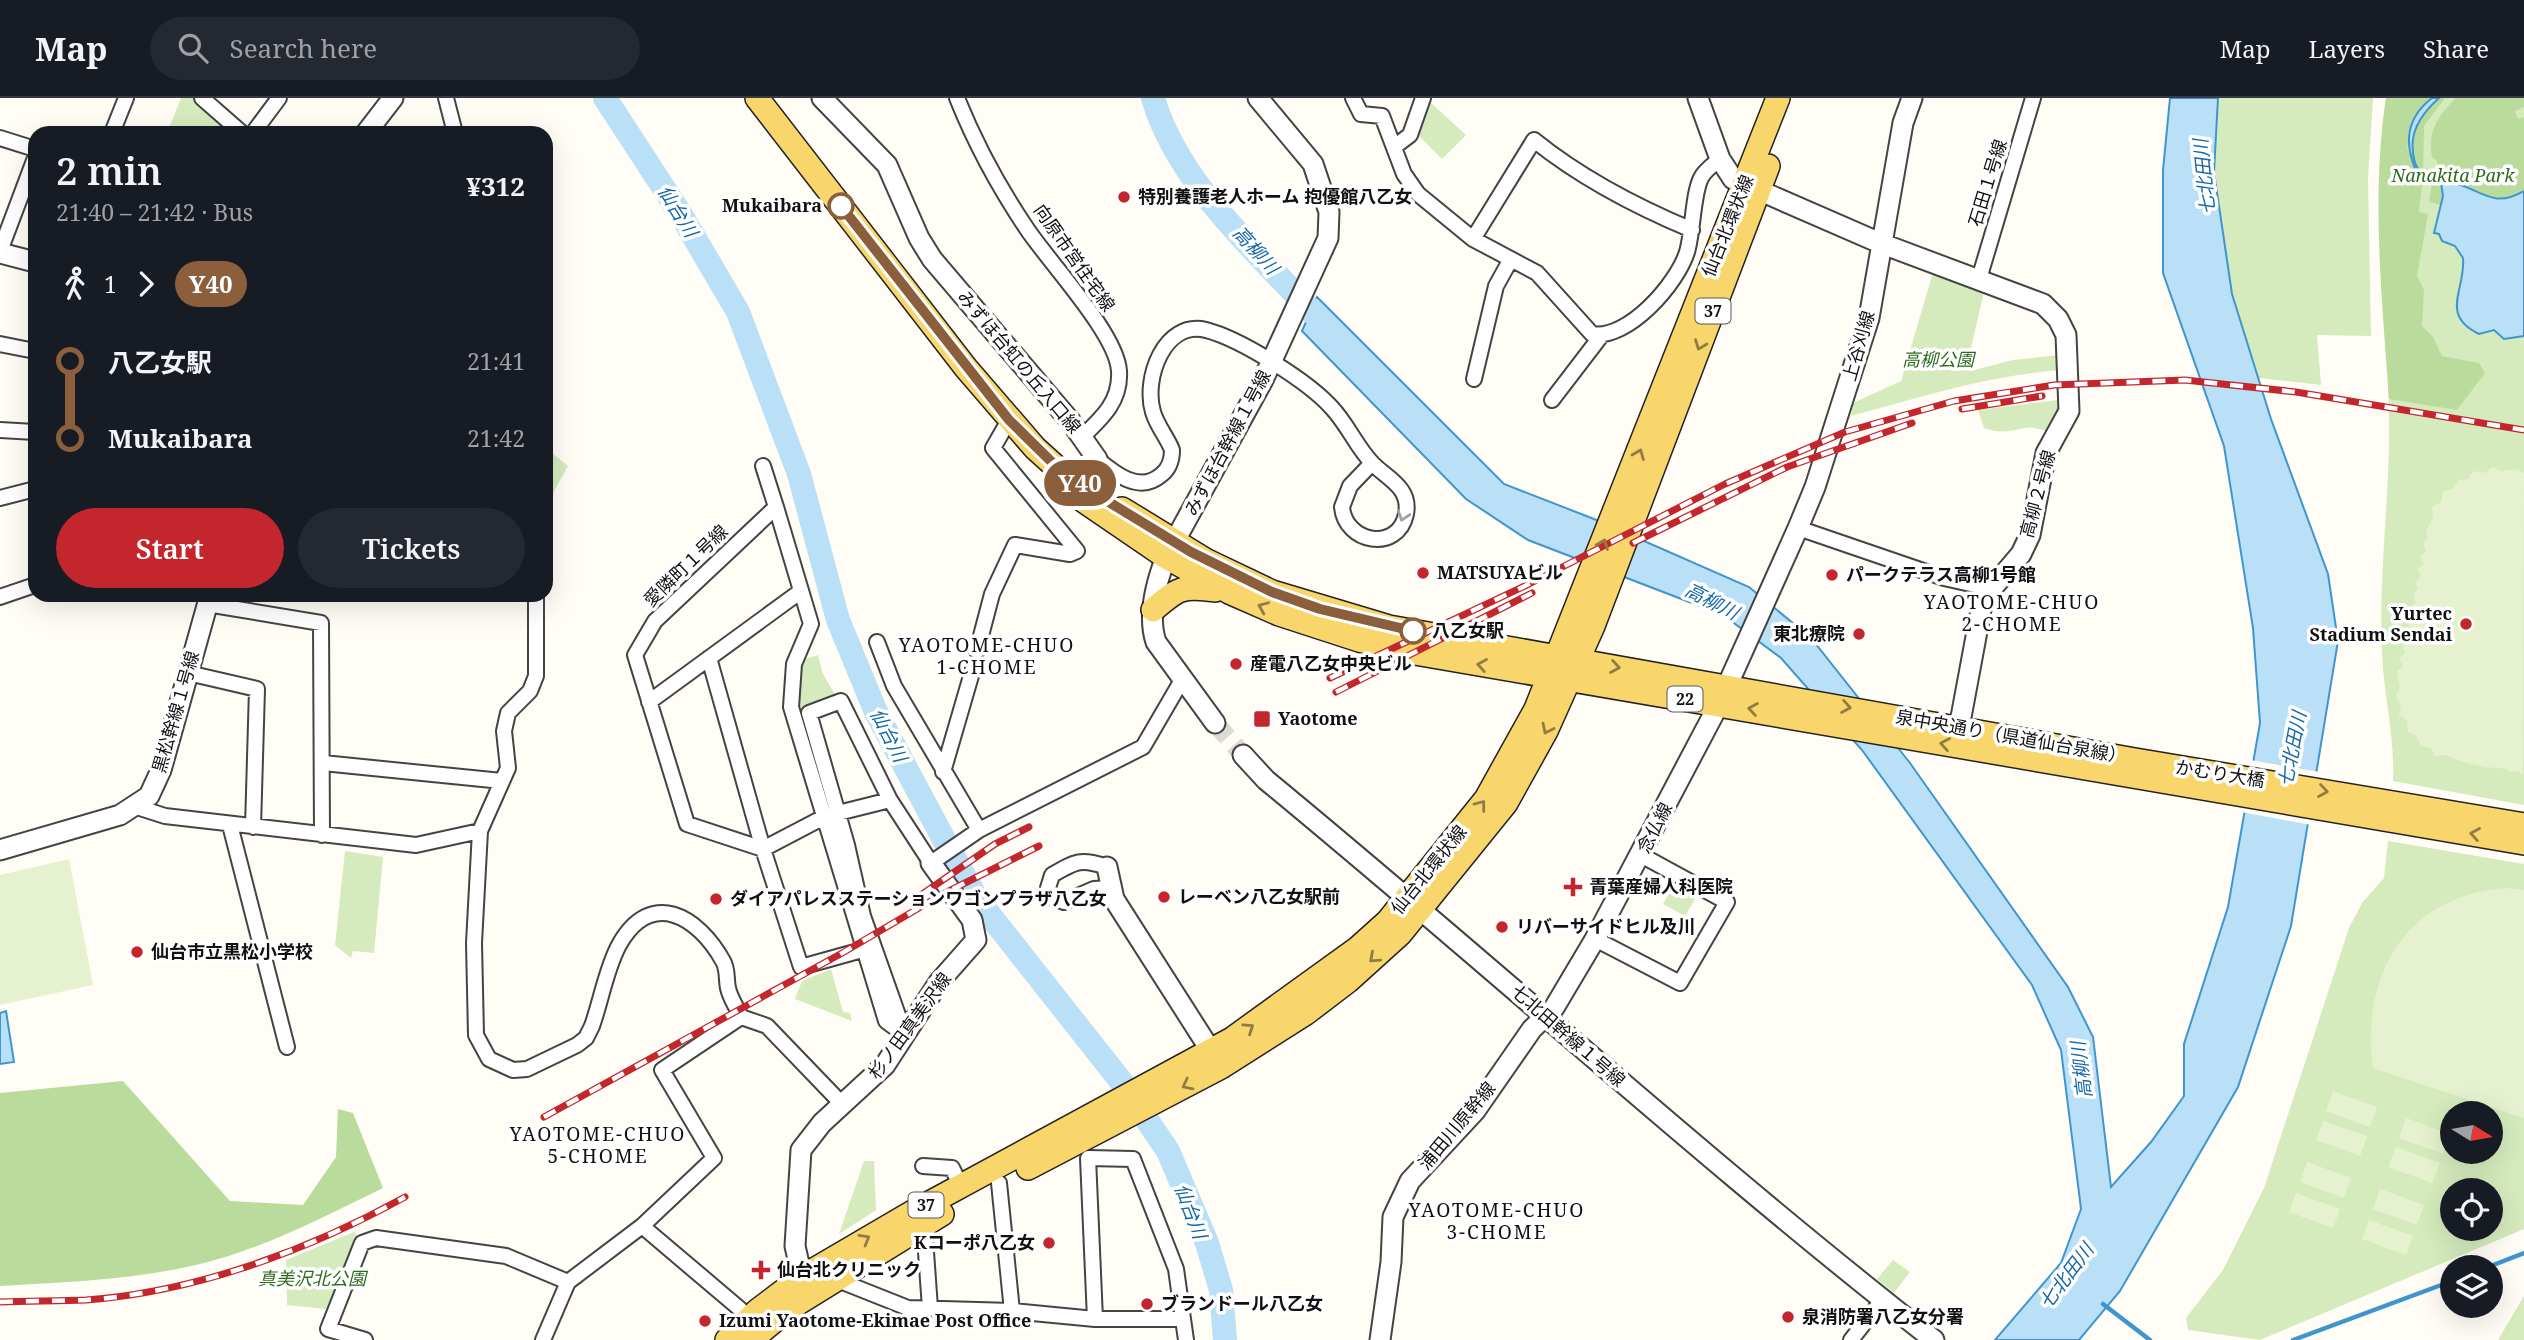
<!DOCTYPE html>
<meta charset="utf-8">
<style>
:root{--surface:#171b24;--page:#242831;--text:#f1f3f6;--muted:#9ea1a6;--line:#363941;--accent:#c4262e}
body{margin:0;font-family:"Noto Serif","Noto Sans JP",serif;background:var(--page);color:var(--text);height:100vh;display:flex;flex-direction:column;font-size:26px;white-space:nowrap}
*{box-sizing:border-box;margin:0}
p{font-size:23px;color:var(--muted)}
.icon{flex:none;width:38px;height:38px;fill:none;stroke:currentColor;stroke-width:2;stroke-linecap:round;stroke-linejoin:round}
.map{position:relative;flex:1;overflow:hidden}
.drawer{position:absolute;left:28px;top:28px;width:525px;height:476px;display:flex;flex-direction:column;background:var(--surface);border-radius:21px;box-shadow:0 7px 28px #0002}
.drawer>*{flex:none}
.badge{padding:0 14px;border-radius:23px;font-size:24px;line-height:46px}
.needle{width:46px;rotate:101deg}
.buttons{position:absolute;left:2440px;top:1003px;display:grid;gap:14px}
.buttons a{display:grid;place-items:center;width:63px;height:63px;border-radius:50%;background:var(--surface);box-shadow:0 7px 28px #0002;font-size:35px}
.map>.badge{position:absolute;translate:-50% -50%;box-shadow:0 0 0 4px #fff}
.legs{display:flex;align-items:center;gap:10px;height:77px;padding:0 28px;font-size:23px}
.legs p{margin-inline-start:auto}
.summary{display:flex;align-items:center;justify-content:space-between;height:119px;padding:0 28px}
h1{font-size:38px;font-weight:600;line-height:52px}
.primary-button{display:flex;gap:14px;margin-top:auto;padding:14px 28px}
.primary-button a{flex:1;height:80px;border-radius:42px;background:var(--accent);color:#fff;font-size:28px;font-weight:600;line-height:80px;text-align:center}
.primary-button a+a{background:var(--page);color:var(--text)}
ul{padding:0 28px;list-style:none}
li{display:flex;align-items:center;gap:24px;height:77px;font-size:26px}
li i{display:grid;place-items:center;width:10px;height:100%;margin:0 9px;background:currentColor}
li i::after{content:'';width:18px;height:18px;margin:-9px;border:5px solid;border-radius:50%;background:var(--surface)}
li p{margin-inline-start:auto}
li:first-child i{background:linear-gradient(#0000 50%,currentColor 0)}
li:last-child i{background:linear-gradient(currentColor 50%,#0000 0)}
header{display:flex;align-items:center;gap:42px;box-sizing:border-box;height:98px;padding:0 35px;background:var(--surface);border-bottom:2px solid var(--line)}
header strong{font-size:33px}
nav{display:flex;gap:38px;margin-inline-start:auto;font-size:24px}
.search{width:490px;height:63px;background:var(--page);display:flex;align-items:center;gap:18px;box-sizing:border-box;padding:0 24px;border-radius:38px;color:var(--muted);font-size:26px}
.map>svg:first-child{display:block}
.green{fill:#d5ebbd;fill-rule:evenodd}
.forest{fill:#b9dc9c}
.pitch{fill:#e6f2cf}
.water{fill:#b9e0f7;stroke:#3f96cf;stroke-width:2}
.pier{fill:#fffdf5}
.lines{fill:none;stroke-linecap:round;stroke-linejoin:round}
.stream{stroke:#3f96cf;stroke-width:4.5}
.river{stroke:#b9e0f7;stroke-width:24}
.tertiary-tunnel{stroke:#dbdad3;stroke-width:19;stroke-dasharray:19 10;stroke-linecap:butt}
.minor-casing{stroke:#444;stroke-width:18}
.tertiary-casing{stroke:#444;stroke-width:23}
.primary-casing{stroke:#222;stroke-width:26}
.minor{stroke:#fff;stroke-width:14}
.tertiary{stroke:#fff;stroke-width:19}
.primary{stroke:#f9d66b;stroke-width:23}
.rail-casing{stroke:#c4262e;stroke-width:7}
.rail{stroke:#fff;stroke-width:4.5;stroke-dasharray:13;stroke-linecap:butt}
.oneway{stroke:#917d42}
.oneway2{stroke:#a0a0a0}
.line-1-casing{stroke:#fff;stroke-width:16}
.line-1{stroke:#8b5e3c;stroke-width:10}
.poi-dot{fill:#c4262e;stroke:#fff;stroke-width:2.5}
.stop-1-dot{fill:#fff;stroke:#8b5e3c;stroke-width:3.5}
.labels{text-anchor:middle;stroke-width:7;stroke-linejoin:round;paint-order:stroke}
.shield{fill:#fff;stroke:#585858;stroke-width:2}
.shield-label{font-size:16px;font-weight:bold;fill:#111}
.park-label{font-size:18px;font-style:italic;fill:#2f6b1f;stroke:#fff}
.street-label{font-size:18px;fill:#111;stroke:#fff}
.poi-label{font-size:18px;font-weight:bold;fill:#111;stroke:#fff;text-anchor:start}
.stop-label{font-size:18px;font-weight:bold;fill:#111;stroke:#fff;text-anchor:end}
.water-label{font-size:19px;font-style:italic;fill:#1768a6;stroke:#fff}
.neighbourhood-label{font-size:19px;letter-spacing:2px;fill:#111;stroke:#fff}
</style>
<header>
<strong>Map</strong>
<div class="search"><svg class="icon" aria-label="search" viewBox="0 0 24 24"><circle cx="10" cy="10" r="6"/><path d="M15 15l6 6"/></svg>Search here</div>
<nav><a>Map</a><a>Layers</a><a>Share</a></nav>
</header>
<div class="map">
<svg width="2524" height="1242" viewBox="0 0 2524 1242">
<rect width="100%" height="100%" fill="#fffdf5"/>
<path class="green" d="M181,0h14l39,35h-67z
M2218,0h155l-5,80 3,158 -54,-1 4,50 -62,-7 -27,-84 -18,-122z
M2386,0h138v707l-131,-24c2,-43 -9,-84 -11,-127 -4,-77 8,-155 7,-233 -1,-108 -19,-216 -3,-323z
M1431,5l35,32 -24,24 -23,-23z
M1934,171l51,19 -19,81 8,1 39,-10 46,-5 2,15c-72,5 -141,27 -210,46l2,-13 48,-22z
M2065,301l-16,32c-7,-1 -18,-5 -24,-3 -16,3 -25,6 -41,0l-6,-18z
M546,350l22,18 -15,27 -7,3z
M818,557l5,19 14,24 -36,13 -3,-9 4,-42z
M2388,743l136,23v365l-264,111 -72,-10 -2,-12 37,-48 41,-82 85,-260 13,-25 22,-25zM2452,1015h38v39h-38zM2452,1092h38v38h-38z
M345,753l38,6 -9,96 -21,-2 -2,7 -16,-13z
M1676,783l22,13 -13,22 -22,-12z
M831,871l12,43 7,1 2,8 -57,-22 7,-18z
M864,1063h10l2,49 -37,24z
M354,1134l6,6 -34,71 -39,-4 -1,-45z
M1893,1162l17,12 -16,21 -17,-14z
M2524,1198v44h-26z"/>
<path class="forest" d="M2386,0h46l-11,9 -14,40 15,36 -3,29 9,2 -11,62 7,14 -2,36 11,11 9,19 37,7 6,10 -28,37 -68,-11c-7,-99 -18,-202 -3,-301z
M2439,0h6l-21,28 -1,52c-22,-29 -7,-58 16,-80z
M2456,0h68v9l-9,4 3,8 6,-2v74c-15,8 -31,13 -45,0l-36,5 -2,9 -12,-3 5,-31 4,-2 -1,-8 -5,-4c-5,-25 6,-42 24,-59z
M123,983l107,120 73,4 33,-48 2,-48 15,4 30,75c-60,29 -122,62 -187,77 -64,15 -131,17 -196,21v-193z"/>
<path class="pitch" d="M2493,369l8,4 17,-2 6,5 -1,301 -5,-4 -8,1 -5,-4c-10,2 -50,-6 -58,-13l-12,1 -4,-8 -10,-2 -4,-10 -9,-4 -1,-11 -8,-6 2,-10 -5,-9 4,-9 -3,-16 6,-5 -4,-8 6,-5 -3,-8 5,-6 -2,-6 5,-6 -3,-7 6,-5 -3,-8 6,-5 -3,-8 5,-5 -3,-7 6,-6 -4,-6 6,-6 -3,-7 6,-6 -3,-8 5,-5 -2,-7 7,-14 -1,-10 9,-5 2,-10 11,-4 4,-8 10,-1 5,-8 11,2z
M69,761l24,126 -93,20v-130z
M2507,790l17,2v228l-151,-50c-12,-94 33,-173 134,-180z
M2333,993l44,16 -7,20 -44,-16z
M2406,1020l44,16 -7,20 -44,-16z
M2323,1023l44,15 -7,20 -44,-16z
M2396,1049l44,16 -8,20 -44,-16z
M2307,1064l44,16 -7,20 -44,-16z
M2380,1091l44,16 -7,20 -44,-16z
M2296,1095l44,16 -7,19 -44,-16z
M2369,1122l44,16 -7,19 -44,-16z"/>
<path class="water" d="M2170,0h48l-4,74 18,122 39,125 57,155 10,67 -47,285 -53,161 -118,204 -41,49h-84l66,-77 20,-54 -20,-159 -29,-65 -170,-235 -81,-92 -58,-43 -195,-75 -62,-41 -164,-168 15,-34 187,187 90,35 155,68 62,51 99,125 158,224 25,50 18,150 40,-45 33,-46v-52l44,-137 32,-184 -7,-95 -29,-182 -61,-173v-103z
M2432,0h7c-20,18 -32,37 -24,65 3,7 8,12 7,20 -17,-31 -21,-61 10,-85z
M2447,83c35,7 43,29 77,10v145l-20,3 -10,-9 -15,4c-40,-19 -13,-45 -16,-76l-8,-12 -13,-5 -3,-7 -5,-1 9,-37 -2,-13z
M6,913l8,51 -14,2v-51z"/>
<path class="pier" d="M2250,662l70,12 -9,53 -70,-13z"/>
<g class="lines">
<path class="stream" d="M2488,1169l36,-14
M2103,1206l47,36
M2293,1242l159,-59"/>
<path class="river" d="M605,0l75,115 58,99 61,162 39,146 38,92 65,122 36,65 143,181 48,71 39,92 14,47 4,50
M1153,0c27,93 119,166 180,237"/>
<path class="tertiary-tunnel" d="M1215,625l28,32"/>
<defs>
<path id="minor" d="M202,0l40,35
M446,0l9,35
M957,0c18,45 43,91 70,131 22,33 90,105 92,142 2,30 -17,47 -37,66
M1353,0l8,16 21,2 22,58 14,20 55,45 64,34 55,61c36,6 85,-50 95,-82 6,-20 6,-59 14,-74 3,-7 13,-14 19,-19
M112,35l14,-35
M253,35l26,-35
M0,40l35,11
M1394,49l16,-12 13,-37
M1473,141l61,-99c47,38 103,67 158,90
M0,153l35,-93
M1979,181l54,-181
M0,246l35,7
M1474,281l22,-93 15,-27
M1552,302l49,-64
M0,332l35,2
M1097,361c17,14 42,35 64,16 8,-6 11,-15 11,-25 -5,-13 -15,-24 -19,-38 -10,-33 11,-92 53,-82 35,9 103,52 126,78 16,17 25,40 41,56 15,15 38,24 33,50 -8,39 -61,29 -64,-7l8,-21 22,-23
M763,368l13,41
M0,400l35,-9
M1798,430l146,50 49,11
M536,497v81l-6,15 -22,22 -4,18 4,37 -28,63 -6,112 2,92 13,24 24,11 14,-1 50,-24 9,-7 6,-12c9,-25 14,-57 27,-81 32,-57 79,-29 104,16 5,8 3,18 5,27 2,10 9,20 13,29
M0,499l35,-12
M207,506l114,19 1,212
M877,544l17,44 85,144
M977,553l15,-57 23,-49 55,9 7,-3 -84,-103 16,-28
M709,560l54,191 38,118 61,-17
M188,575l69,16 -4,138
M649,604l152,-111
M323,665l179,18
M943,674l30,-103
M890,702l-49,-99 -32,12 38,132 16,71 42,119
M137,709l28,9 251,29 64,-14
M230,727l57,222
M1107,769c-26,-9 -31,-6 -55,8l-4,13 5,10 11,4 30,-13 17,-1
M1595,841l85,44 47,-81 -86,-47
M905,937l-19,-14 -95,-314 3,-43 17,-40 -35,-117 -121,114 -20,34 52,169 76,25 63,-33 64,-16 41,63 48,-33 164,-83 39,-67
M923,1068l29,2 9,18
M999,1085l13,128
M924,1126l6,84
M642,1128l98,83 11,17
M835,1181l73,29 104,3 83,8h88l-7,-50 -43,-110 -45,-1 7,161
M568,1184l74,-56 72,-68 -52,-88 79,-53 26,9 76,79
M1183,1221l3,21
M365,1242l-37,-11 34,-86 14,-5 130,18 62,26 -25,58
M1851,1242l32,-41"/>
<path id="tertiary" d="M822,0l65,67 32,73 13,21 139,163 26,37
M1698,0l22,61 13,20 147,64 163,61 15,15 8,16 3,76 -23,42 -16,82 -9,19 -38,45 -24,129
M366,35l27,-35
M0,155l35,9
M1215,625l-59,-81c-9,-27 0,-59 10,-85l97,-177 65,-142 1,-26 -16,-48 -55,-66
M1243,657l23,25c225,185 439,381 668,560
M0,752l120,-35 29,-19 12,-26 49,-175
M1107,769l7,32 104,163
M802,1179l-7,-31 6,-96 21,-27 63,-58 54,-83 37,-42 -4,-20 -41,-57
M1380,1242l11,-78 2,-45 17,-36 65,-70 57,-82 22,-21 41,-69 124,-235 79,-176 17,-41 54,-169 34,-195 9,-25"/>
<path id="primary" d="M757,0l209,270 69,80 31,28 18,25 82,56 63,35 50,22 80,26 50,12 1115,191
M1122,411l85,52 65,31 117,35 746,133 389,65
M1153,512c24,-21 29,-25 62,-20
M1028,1070l193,-101 85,-54 42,-32 52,-47 106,-131 40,-72 47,-105 175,-460
M727,1242l30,-29 45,-34 111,-65 319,-173 126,-91 30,-27 98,-122 50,-90 242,-611
M751,1242l36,-30 155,-96"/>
</defs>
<use href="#minor" class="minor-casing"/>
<use href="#tertiary" class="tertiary-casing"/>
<use href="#primary" class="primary-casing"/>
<use href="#minor" class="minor"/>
<use href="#tertiary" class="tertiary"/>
<use href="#primary" class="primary"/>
<defs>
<path id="rail" d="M1962,311l80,-13
M1633,445l154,-76 125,-44
M1330,580l199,-94 196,-100 120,-52 109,-31 100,-16 131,-5 111,12 228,38
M1336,594l196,-99
M921,797l74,-51 34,-17
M544,1019l300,-165 97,-57 98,-49
M0,1204c28,-1 57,-1 86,-2 110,-8 223,-50 319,-103"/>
</defs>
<use href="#rail" class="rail-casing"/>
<use href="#rail" class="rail"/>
</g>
<defs><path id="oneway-chevron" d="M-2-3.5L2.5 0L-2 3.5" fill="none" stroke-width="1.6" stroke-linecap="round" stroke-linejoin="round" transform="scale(1.75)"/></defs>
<g class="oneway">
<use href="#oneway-chevron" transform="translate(1700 247) rotate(111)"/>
<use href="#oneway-chevron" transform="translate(1639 356) rotate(-68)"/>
<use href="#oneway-chevron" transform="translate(1603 446) rotate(-69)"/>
<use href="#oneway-chevron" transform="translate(1263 509) rotate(-157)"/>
<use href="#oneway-chevron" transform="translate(1482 567) rotate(-170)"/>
<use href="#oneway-chevron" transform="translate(1615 569) rotate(10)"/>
<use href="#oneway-chevron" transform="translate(1846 609) rotate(10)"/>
<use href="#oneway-chevron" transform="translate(1753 611) rotate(-171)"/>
<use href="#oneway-chevron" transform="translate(1547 631) rotate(116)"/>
<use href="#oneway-chevron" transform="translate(1945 646) rotate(-170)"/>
<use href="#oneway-chevron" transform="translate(2323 693) rotate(9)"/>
<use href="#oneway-chevron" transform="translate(1481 707) rotate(-53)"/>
<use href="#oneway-chevron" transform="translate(2475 736) rotate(-170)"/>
<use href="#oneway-chevron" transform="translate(1374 860) rotate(138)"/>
<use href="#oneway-chevron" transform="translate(1249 930) rotate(-34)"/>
<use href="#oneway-chevron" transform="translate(1187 987) rotate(153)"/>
<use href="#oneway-chevron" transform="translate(865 1141) rotate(-30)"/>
</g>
<use class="oneway2" href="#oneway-chevron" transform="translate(1403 418) rotate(108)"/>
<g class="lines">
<defs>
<path id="line-1" d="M841,108l168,214 57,56 125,76 81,40 48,17 93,22"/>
</defs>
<use href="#line-1" class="line-1-casing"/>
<use href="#line-1" class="line-1"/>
</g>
<g class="poi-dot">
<circle cx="1124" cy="99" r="7"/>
<circle cx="1423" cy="475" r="7"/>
<circle cx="1832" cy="477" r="7"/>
<circle cx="2466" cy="526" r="7"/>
<circle cx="1859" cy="536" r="7"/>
<circle cx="1236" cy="566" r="7"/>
<rect x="1253" y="612" width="18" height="18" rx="3.5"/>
<path d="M1569.5 778.5h7v7h7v7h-7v7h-7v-7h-7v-7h7z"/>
<circle cx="1164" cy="799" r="7"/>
<circle cx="716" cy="801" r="7"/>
<circle cx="1502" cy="829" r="7"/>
<circle cx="137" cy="854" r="7"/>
<circle cx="1049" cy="1145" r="7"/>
<path d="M757.5 1161.5h7v7h7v7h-7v7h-7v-7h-7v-7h7z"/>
<circle cx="1147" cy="1206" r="7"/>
<circle cx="1788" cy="1219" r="7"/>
<circle cx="705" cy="1223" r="7"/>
</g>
<g class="stop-1-dot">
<circle cx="841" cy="108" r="12"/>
<circle cx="1413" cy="533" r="12"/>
</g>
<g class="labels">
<g class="shield">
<rect x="1695.5" y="200.5" width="35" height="25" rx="5"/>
<rect x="1667.5" y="588.5" width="35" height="25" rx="5"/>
<rect x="908.5" y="1094.5" width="35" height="25" rx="5"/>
</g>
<g class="shield-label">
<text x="1713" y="219">37</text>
<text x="1685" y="607">22</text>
<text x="926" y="1113">37</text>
</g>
<g class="park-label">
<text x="2453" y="84">Nanakita Park</text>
<text x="1938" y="268">高柳公園</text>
<text x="312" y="1187">真美沢北公園</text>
</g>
<g class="street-label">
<text transform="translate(1988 85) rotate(-73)" y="6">石田１号線</text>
<text transform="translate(1728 128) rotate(-68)" y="6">仙台北環状線</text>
<text transform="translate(1074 160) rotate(55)" y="6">向原市営住宅線</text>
<text transform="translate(1859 248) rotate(-74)" y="6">上谷刈線</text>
<text transform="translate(1019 264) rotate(50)" y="6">みずほ台虹の丘入口線</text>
<text transform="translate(1228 345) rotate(-62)" y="6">みずほ台幹線１号線</text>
<text transform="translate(2038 396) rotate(-75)" y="6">高柳２号線</text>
<text transform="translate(686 468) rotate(-44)" y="6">愛隣町１号線</text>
<text transform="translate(176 614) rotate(-74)" y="6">黒松幹線１号線</text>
<text transform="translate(2011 639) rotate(10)" y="6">泉中央通り（県道仙台泉線）</text>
<text transform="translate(2220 676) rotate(9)" y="6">かむり大橋</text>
<text transform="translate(1655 730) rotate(-63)" y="6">念仏線</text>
<text transform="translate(1429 772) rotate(-51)" y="6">仙台北環状線</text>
<text transform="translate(910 928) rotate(-54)" y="6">杉ノ田真美沢線</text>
<text transform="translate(1568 938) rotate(41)" y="6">七北田幹線１号線</text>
<text transform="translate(1457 1028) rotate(-50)" y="6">浦田川原幹線</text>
</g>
<g class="poi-label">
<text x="1138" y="105">特別養護老人ホーム 抱優館八乙女</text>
<text x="1437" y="481">MATSUYAビル</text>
<text x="1846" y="483">パークテラス高柳1号館</text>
<text x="2452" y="522" text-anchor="end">Yurtec<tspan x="2452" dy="21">Stadium Sendai</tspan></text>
<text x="1845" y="542" text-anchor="end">東北療院</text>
<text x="1250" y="572">産電八乙女中央ビル</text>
<text x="1278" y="627">Yaotome</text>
<text x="1589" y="795">青葉産婦人科医院</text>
<text x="1178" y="805">レーベン八乙女駅前</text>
<text x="730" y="807">ダイアパレスステーションワゴンプラザ八乙女</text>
<text x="1516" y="835">リバーサイドヒル及川</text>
<text x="151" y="860">仙台市立黒松小学校</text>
<text x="1035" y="1151" text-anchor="end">Kコーポ八乙女</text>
<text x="777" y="1178">仙台北クリニック</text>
<text x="1161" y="1212">ブランドール八乙女</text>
<text x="1802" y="1225">泉消防署八乙女分署</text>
<text x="719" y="1229">Izumi Yaotome-Ekimae Post Office</text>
</g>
<g class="stop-label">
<text x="822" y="114">Mukaibara</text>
<text x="1432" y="539" text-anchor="start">八乙女駅</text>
</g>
<g class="water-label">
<text transform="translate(2204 79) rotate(-96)" y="7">七北田川</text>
<text transform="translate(678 113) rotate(58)" y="7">仙台川</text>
<text transform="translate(1256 152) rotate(48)" y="7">高柳川</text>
<text transform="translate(1712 503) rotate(27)" y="7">高柳川</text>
<text transform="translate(889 637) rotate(63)" y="7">仙台川</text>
<text transform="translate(2292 651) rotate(-79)" y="7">七北田川</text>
<text transform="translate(2081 972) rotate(-97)" y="7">高柳川</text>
<text transform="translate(1191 1113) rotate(69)" y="7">仙台川</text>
<text transform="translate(2066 1178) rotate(-53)" y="7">七北田川</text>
</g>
<g class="neighbourhood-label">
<text x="2012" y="511">YAOTOME-CHUO<tspan x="2012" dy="22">2-CHOME</tspan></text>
<text x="987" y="554">YAOTOME-CHUO<tspan x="987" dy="22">1-CHOME</tspan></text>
<text x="598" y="1043">YAOTOME-CHUO<tspan x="598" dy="22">5-CHOME</tspan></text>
<text x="1497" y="1119">YAOTOME-CHUO<tspan x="1497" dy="22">3-CHOME</tspan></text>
</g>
</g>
</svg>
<div class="buttons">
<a><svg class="needle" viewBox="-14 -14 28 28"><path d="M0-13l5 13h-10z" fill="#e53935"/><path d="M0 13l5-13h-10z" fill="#9ea1a6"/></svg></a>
<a><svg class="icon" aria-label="locate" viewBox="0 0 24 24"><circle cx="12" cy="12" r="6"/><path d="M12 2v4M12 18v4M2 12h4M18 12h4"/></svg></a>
<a><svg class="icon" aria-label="layers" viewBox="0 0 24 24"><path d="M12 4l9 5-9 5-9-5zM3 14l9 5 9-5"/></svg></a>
</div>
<b class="badge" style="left:1080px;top:385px;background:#8b5e3c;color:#fff">Y40</b>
<section class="drawer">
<div class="summary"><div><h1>2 min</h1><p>21:40 – 21:42 · Bus</p></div><b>¥312</b></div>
<div class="legs"><svg class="icon" aria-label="walk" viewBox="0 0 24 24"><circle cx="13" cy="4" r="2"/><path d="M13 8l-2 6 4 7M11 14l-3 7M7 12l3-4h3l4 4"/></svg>1<svg class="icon" aria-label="forward" viewBox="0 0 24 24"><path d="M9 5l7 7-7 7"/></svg><b class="badge" style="background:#8b5e3c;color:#fff">Y40</b></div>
<ul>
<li><i style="color:#8b5e3c"></i><b>八乙女駅</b><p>21:41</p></li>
<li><i style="color:#8b5e3c"></i><b>Mukaibara</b><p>21:42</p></li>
</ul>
<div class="primary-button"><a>Start</a><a>Tickets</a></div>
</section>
</div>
